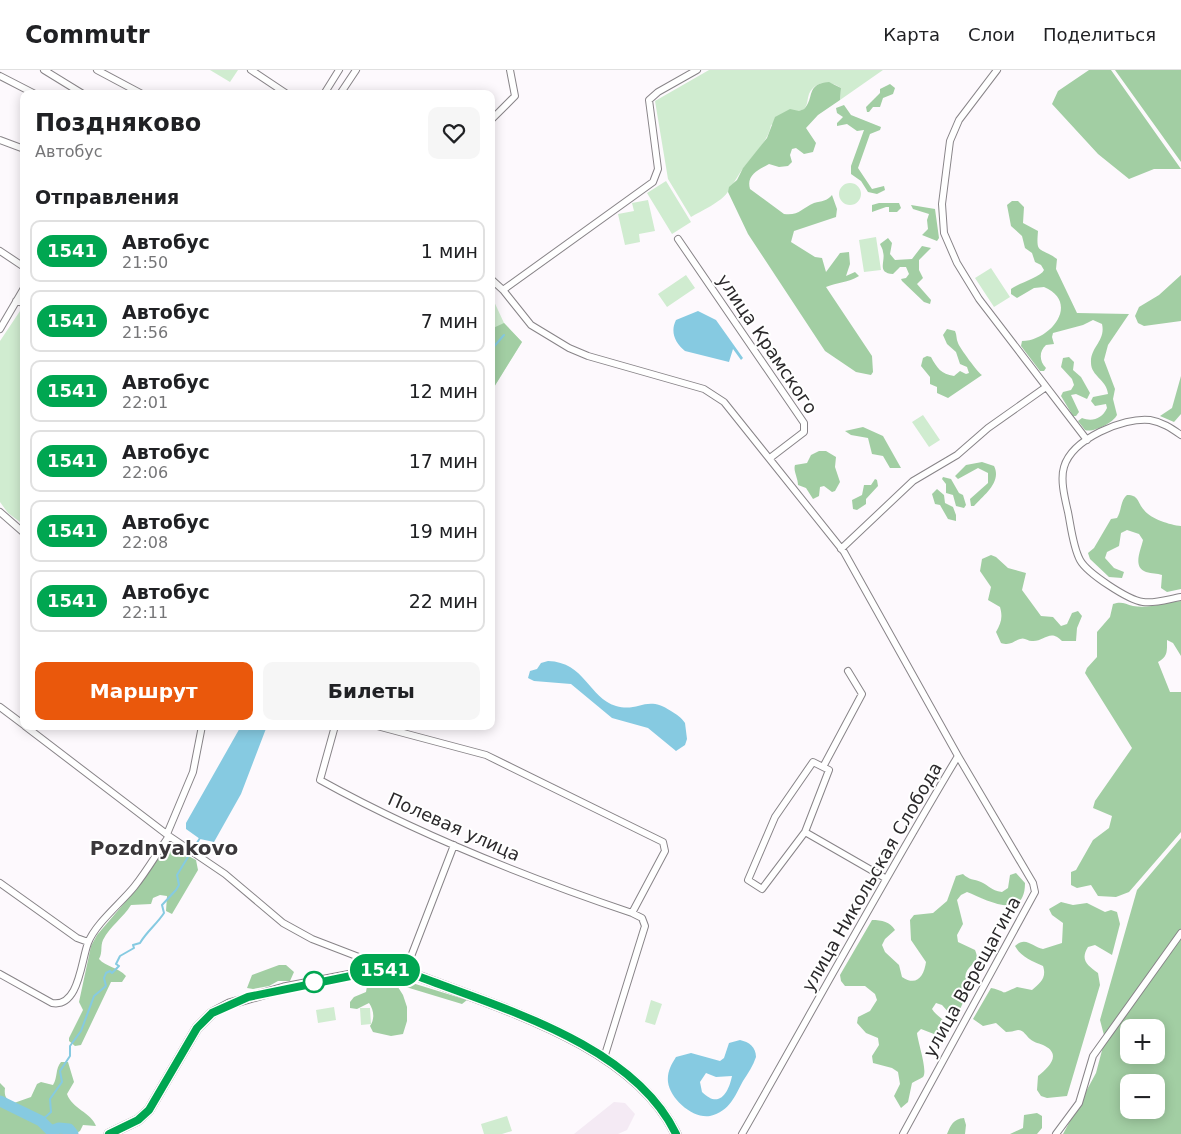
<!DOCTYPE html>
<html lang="ru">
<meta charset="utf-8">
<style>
:root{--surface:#fff;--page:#f6f6f6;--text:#202124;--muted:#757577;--line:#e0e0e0;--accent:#ea580c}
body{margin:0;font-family:"DejaVu Sans",sans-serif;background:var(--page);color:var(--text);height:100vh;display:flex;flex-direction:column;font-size:19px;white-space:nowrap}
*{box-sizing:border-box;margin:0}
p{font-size:16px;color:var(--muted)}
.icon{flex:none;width:28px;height:28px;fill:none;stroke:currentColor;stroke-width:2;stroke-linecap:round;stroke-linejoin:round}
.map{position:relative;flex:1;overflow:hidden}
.details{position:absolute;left:20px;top:20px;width:475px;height:640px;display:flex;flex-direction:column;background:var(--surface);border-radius:10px;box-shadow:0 2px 12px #0003}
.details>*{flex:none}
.badge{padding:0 10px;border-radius:16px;font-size:18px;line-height:32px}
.controls{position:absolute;left:1120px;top:949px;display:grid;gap:10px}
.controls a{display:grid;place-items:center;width:45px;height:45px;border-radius:10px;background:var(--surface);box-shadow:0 2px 12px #0003;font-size:25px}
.map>.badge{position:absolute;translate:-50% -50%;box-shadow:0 0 0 2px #fff}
h2{padding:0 15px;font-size:19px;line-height:45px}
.round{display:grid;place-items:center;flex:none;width:52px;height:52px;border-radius:10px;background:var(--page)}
.head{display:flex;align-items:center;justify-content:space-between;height:85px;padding:0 15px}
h1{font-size:24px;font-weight:700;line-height:38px}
.action{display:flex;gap:10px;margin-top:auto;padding:10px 15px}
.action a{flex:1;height:58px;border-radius:10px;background:var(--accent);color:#fff;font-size:20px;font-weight:700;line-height:58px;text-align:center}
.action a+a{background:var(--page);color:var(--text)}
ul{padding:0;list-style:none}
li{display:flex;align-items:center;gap:15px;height:62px;margin:0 10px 8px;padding:0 5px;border:2px solid var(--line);border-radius:10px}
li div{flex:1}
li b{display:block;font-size:19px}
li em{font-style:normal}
li .badge{min-width:55px;font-weight:700;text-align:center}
header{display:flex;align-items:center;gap:30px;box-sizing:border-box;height:70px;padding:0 25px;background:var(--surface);border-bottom:1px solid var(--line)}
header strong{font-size:24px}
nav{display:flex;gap:28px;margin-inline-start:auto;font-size:18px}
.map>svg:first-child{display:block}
.built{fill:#f4eaf4}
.green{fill:#d0ecd0}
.forest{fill:#a2cea3;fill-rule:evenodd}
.water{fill:#86cae1;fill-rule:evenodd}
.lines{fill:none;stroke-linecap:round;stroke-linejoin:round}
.stream{stroke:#86cae1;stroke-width:2}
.river{stroke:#86cae1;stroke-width:11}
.minor-casing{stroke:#888488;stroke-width:8}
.tertiary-casing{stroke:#888488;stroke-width:11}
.minor{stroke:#fff;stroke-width:6}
.tertiary{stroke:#fff;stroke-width:9}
.line-casing{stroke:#fff;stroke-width:11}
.line{stroke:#00a651;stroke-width:8}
.stop-dot{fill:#fff;stroke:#00a651;stroke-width:2.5}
.labels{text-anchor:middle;stroke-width:4;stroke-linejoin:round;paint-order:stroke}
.street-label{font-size:18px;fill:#2b292b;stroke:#fff}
.quarter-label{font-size:20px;font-weight:bold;fill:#3b383b;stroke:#fff}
</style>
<header>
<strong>Commutr</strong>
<nav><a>Карта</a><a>Слои</a><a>Поделиться</a></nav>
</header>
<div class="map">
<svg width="1181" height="1064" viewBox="0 0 1181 1064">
<rect width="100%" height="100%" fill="#fdf9fd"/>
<path class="built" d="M614,1032l11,1 10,11 -8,16 -9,4h-44z"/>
<path class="green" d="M210,0h28l-8,12z
M709,0h174l-43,30 1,-12c-9,-7 -26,-8 -32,6 -2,6 -1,10 -5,15l-33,16c-3,17 -17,29 -27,42 -6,8 -11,18 -17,26 -5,8 -27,19 -36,24l-23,-38 -13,-78z
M666,111l25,41 -19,12 -25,-41z
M839 124a11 11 0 1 1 22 0a11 11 0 1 1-22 0Z
M648,130l7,31 -16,3 1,8 -15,3 -7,-31 16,-3 -2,-8z
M876,167l5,33 -17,2 -5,-32z
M991,198l19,29 -16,10 -19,-29z
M686,205l9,13 -28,19 -9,-13z
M491,225l13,28 18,19 -31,50z
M24,239v216l-16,-12 -8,-11v-161l20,-30z
M923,345l17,25 -11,7 -17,-25z
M651,930l11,4 -7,21 -10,-3z
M334,937l2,13 -18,3 -2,-13z
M360,938h10l1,16 -10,1z
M507,1046l5,15 -10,3h-18l-3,-10z"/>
<path class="forest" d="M1089,0h22l70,99h-27l-25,10 -31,-25 -46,-50 6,-13z
M1115,0h66v92z
M829,12l12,6 -1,12 -22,15 -12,13 10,15 -3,9 -9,2 -8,-6 -4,1 -2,6 2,7 -4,4 -9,1 -10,-3c-11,6 -23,11 -19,25l34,25c15,2 18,-6 30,-11 8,-2 13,-2 18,-8l5,14 -1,8 -42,14 -3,11 24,15 7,1 4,14 14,-19 9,-1 1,12 -4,12 9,-4 4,4c-11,7 -22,6 -33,11l46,69 1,16 -2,3 -15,-3 -31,-21 -77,-117 -20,-42 1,-5 8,-7 6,-12 24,-30 8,-21 15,-8 9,2 5,-2c11,-11 1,-25 25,-27z
M890,14l5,4 -2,6 -10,4 -3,9h-7l-4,5h-2l-1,-5 14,-14v-4z
M844,35l7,10 30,12 -1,3 -10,4 -12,34 14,21 12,-3 1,4 -8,4 -9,-2 -7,-11 -10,-7v-8l13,-36 -7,1 -10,-7 -10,2v-3l6,-6 -6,-4 -1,-5z
M1012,131h6l6,6 -1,16 15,8c-2,24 1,15 19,28l-1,10 21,44 52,1 -21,31 -4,15 11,29 -2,10 4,16c-4,8 -24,18 -32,15l-7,-9 4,-3c10,4 20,1 25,-10l-1,-4 -11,2 -4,-5 2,-4 15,-3c-1,-14 -17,-18 -17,-31 -1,-16 15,-22 11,-39l-9,-4 -10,5 -30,8 -1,4 2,7 -8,1c-7,6 -7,16 0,23l-2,3h-4l-19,-25 1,-5c30,-1 58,-39 22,-54l-10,1 -17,10 -6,-4v-5c8,-6 30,-12 33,-19l-3,-5 -6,-3 -3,-9 -7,-5 -3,-12 -11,-10 -4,-21z
M879,133h20l2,5 -4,4h-8v-5h-3l-14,5v-7z
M911,135l24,4 4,29 -2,3 -15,-6 6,-6 -1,-9 2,-6 -16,-5z
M888,168l4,5 -2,11 5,6 17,-1 10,-13 9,2 -12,12v10l4,8 -6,6 14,16 -1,4 -6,-2 -22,-21 -1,-2 5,-1 3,-4 -3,-7h-6l-7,7c-17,-1 -7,-13 -10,-22 0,-3 -2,-5 -3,-8z
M1181,205v46l-37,5 -6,-3 -3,-7 4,-9 20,-12z
M504,253l18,19 -31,50v-63z
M947,259l8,2c2,4 1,8 3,12 1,4 21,31 24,32l-34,23 -11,-5v-6l-7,-3v-7l-9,-11 2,-8 4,-2 4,1c6,11 10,17 23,19l6,-5 6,3 3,-1 -2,-6 -7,-3 -4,-12 -9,-8 -4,-9z
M1069,287l5,5 -1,8 8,7 9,16 -3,6 -11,-5 -5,1 8,17 -3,4h-3l-12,-20 2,-4 8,-2 3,-5 -2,-6 -11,-12 2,-9z
M1181,306v38l-7,8 -14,-6 12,-8z
M863,357l20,9 18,32h-11l-7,-12 -11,-2 -4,-16 -17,-3 -6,-4z
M819,381h7l10,6 -1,10 5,15 -5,9 -3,1 -8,-6 -4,1 -1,9 -6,3 -7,-11 -8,-3c0,-7 -5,-14 -3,-20l12,-2 4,-8z
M982,392l12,4c8,16 -10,29 -20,40h-3l-1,-7 18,-16v-10l-10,-5 -20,11 -3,-3 11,-11z
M943,407l8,2 8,14 4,2 3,10 -2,3 -8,-2 -3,-11 -7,-2v-9l-4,-5z
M875,409l2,1 1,6 -12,13v5l-9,6 -4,-1 -1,-9 10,-5 2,-10h7z
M937,419l7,6 1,8 8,4 3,8v6l-8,-2 -8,-14 -5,-1 -3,-10z
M1127,425c12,0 10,7 17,15 7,9 26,15 37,16v63l-14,3 -6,-4 1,-13c-5,-2 -10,-1 -16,-3 -14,-5 -5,-22 -3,-32l-4,-6 -12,-4 -6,3 -2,13 -12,6 -2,6 9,10 10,4 -2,6 -13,-1 -19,-18 -2,-6 6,-5 17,-29 6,-1c5,-8 3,-17 10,-23z
M991,485l5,2 12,11 18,5 -4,17 19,26 12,1 8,9 6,-2 5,-11 6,-2 4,5 -5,12 -1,13h-14c-12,-13 -18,1 -30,0 -5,0 -7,-4 -12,-2 -8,3 -10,7 -19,4l-5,-11c5,-9 7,-14 4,-25l-12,-7 3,-13 -11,-16 2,-12z
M1181,531v55l-8,-13 -6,-3c0,11 1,17 -9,22l12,30h11v140l-52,60 -13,5 -18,-1 -7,-11 -14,3 -6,-3v-13l5,-2 17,-30 16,-12 3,-12 -19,-8 2,-7 37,-53 -47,-75 2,-5 10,-11v-25l13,-15 3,-13c9,-3 12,0 20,2 17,3 31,-4 48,-5z
M1181,768v296h-118l33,-61 9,-34 -5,-19 37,-130zM1129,958h27v27h-27zM1129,1012h27v28h-27z
M168,775l28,15 2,10 -26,44 -6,-3 1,-15 -7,-1 -7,3 -2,6 -20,1c-8,13 -21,21 -28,35 -3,7 0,12 -4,19 7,8 19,8 27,17l-4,6h-11l-30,63 -6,1 -6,-5v-3l14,-28 -4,-8 12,-56 6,-11 41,-48z
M1016,803l9,10c0,39 -38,17 -58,9l-6,3 -4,5 6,24 -6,11 1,7 17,8c6,13 -5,13 -9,23 -2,6 3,10 2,16 0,4 -8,20 -10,25l-7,1 -9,-10 -6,-2 -4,6c5,8 13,10 17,19l-2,6h-13l-13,-5 -4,4c1,10 11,38 6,44 -3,2 -8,4 -11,6l-4,19 -7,6 -7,-12 6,-12 -2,-12 -6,-4 -19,-5 -1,-7 7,-11 -1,-7 -12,-5 -9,-10 1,-6 12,-6 7,-11 -2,-6 -10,-8h-20l-4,-5 -1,-6 32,-55c10,0 18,2 23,10l-10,9 -3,6 3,7 14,13 3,12c15,10 22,-1 24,-15l-15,-22 -1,-20 4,-5 19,-2 14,-12 9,-25 7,-2c6,6 11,5 18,8 9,4 9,8 21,10l6,-4 2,-13z
M1061,832l12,3 14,-2 18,9 6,-2 6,2 3,12 -8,31 -17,-10 -7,2c-8,13 -1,18 10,26l2,12 -33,111 -20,2 -6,-2 -4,-6 1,-14c10,-8 24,-21 7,-30 -5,-3 -11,-3 -15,-7 -4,-3 -6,-9 -12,-9 -5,1 -7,2 -12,2l-10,-9 -13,3 -10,-7 18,-31c20,4 5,8 26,-1l15,3c8,-7 15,-12 11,-24 -11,-5 -22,-9 -28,-20 11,-10 17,1 28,3l19,-6 1,-20 -11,-8 -3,-6z
M279,895h7l8,7 -4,9h-12l-9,5 -16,3 -6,-1 5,-13z
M374,907h19l74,23 -5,4 -66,-20 7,11 4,12v14l-4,13 -12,2 -18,-4 -3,-6c5,-7 4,-16 -1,-23l-12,6 -7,-1v-6l4,-5 12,-5 2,-12z
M61,992h7l6,20 -7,12c5,15 24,18 29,32l-13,-1 -3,6 -5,3h-75v-51l5,5c-1,8 1,12 9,15l17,-6 6,-13 4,-2 12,3c5,-8 2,-16 8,-23z
M1037,1043l5,3v12l-5,6h-27l13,-6 1,-13z
M964,1048l2,7 -1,9h-18c4,-9 6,-15 17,-16z"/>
<path class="water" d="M698,241l18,9 27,38 -2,2 -8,-11 -4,13 -44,-11c-10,-8 -15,-19 -9,-31z
M548,591c37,1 41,37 68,45 23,7 30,-12 55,5 5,3 11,7 14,12l2,16 -2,6 -9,6 -28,-23 -36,-10 -41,-34 -37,-3 -6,-3 2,-7 7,-2 4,-6z
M241,656h26l-26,68 -27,48 -14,-3 -14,-10v-6z
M740,970c9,2 16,7 16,17 -3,9 -8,16 -13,24 -8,15 -13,30 -33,35 -17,3 -40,-17 -42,-34 -1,-10 3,-17 8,-25l15,-4 29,8 4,-3 5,-15zM706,1003l10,4 16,-1c-3,15 -12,34 -30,16l-2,-10z"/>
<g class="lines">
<path class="stream" d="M491,280l13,-15
M193,779l7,-11
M41,1051l10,-9 -1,-13 12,-17 -2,-11 10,-15v-10l11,-15 13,-35 12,-10 -2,-8 2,-5 4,-2 2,2 7,-7 -3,-2 4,-8 14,-8 -1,-3 7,-2c7,-12 17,-19 24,-30l-2,-8 14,-15 3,-5 -2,-10 11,-18"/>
<path class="river" d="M0,1031l41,20 10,10 8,-3 10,1 4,5"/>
<defs>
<path id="minor" d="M44,0l39,24
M97,0l45,24
M251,0l36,24
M997,0l-38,50 -9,21 -8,63 2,29 13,30 22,36 108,141
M0,6l35,18
M324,24l15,-24
M340,24l16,-24
M491,50l24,-24 -5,-26
M0,70l24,9
M678,169l126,184v9l-34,26
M0,181l24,16
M491,209l12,11 28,35 38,23 19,8 116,33 20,13 120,150 114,204c-75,125 -144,252 -216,378
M503,220l150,-108 5,-13 -9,-69 9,-8 39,-22
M16,231l8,2
M0,259l24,-41
M1181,365c-10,-7 -19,-13 -31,-15 -27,-3 -78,19 -86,47 -4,13 1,32 4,45 3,15 5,35 12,48 7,13 48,40 63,42 12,2 26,-3 38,-5
M0,442l24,21
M841,479l72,-68 44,-26 31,-27 58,-41
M0,637l24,18
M25,656l144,110 56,38 58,49 29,16 78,30
M335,656l-15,54c99,55 205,97 312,133
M377,656l109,29 177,87 2,9 -33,62 10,5 3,8 -41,132
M823,697l39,-73 -14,-23
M805,762l-43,57 -14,-9 27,-63 38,-55 16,8 -24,62 80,46
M167,764l26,-62 9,-46
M0,813l77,55 11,4
M405,902l49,-127
M0,904l52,29c27,5 29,-42 36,-60 7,-19 33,-40 46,-56 13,-16 23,-34 35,-51
M903,1064l132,-242 -2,-9 -75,-127
M1056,1064l23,-31 14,-47 88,-123"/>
<path id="tertiary" d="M109,1064l29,-14 11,-10 48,-82 15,-15 17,-9 55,-16 83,-16 27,-2 21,5c85,33 218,70 261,159"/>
</defs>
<use href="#minor" class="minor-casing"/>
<use href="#tertiary" class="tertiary-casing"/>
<use href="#minor" class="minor"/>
<use href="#tertiary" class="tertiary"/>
</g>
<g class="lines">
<defs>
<path id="line" d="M109,1064l29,-14 11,-10 48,-82 15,-15 36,-16 132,-27h14l21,5c85,33 218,69 261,159"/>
</defs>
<use href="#line" class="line-casing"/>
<use href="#line" class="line"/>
</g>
<circle class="stop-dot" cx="314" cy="912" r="10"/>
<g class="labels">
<g class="street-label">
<text transform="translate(767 274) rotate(56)" y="6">улица Крамского</text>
<text transform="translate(454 757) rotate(24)" y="6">Полевая улица</text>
<text transform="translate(872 807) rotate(-60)" y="6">улица Никольская Слобода</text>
<text transform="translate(972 907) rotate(-61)" y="6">улица Верещагина</text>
</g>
<g class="quarter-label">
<text x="164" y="785">Pozdnyakovo</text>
</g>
</g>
</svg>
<div class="controls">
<a>+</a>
<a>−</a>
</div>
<b class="badge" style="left:385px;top:900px;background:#00a651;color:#fff">1541</b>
<section class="details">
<div class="head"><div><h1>Поздняково</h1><p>Автобус</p></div><a class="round"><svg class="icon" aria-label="heart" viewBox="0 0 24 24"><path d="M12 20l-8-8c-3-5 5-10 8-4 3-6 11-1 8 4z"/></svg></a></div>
<h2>Отправления</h2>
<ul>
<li><span class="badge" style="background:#00a651;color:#fff">1541</span><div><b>Автобус</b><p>21:50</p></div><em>1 мин</em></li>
<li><span class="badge" style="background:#00a651;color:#fff">1541</span><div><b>Автобус</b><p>21:56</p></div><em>7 мин</em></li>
<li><span class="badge" style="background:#00a651;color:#fff">1541</span><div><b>Автобус</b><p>22:01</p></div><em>12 мин</em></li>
<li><span class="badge" style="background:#00a651;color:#fff">1541</span><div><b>Автобус</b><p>22:06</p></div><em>17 мин</em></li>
<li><span class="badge" style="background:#00a651;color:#fff">1541</span><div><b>Автобус</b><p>22:08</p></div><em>19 мин</em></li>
<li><span class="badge" style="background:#00a651;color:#fff">1541</span><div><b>Автобус</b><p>22:11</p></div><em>22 мин</em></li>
</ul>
<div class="action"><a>Маршрут</a><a>Билеты</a></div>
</section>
</div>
